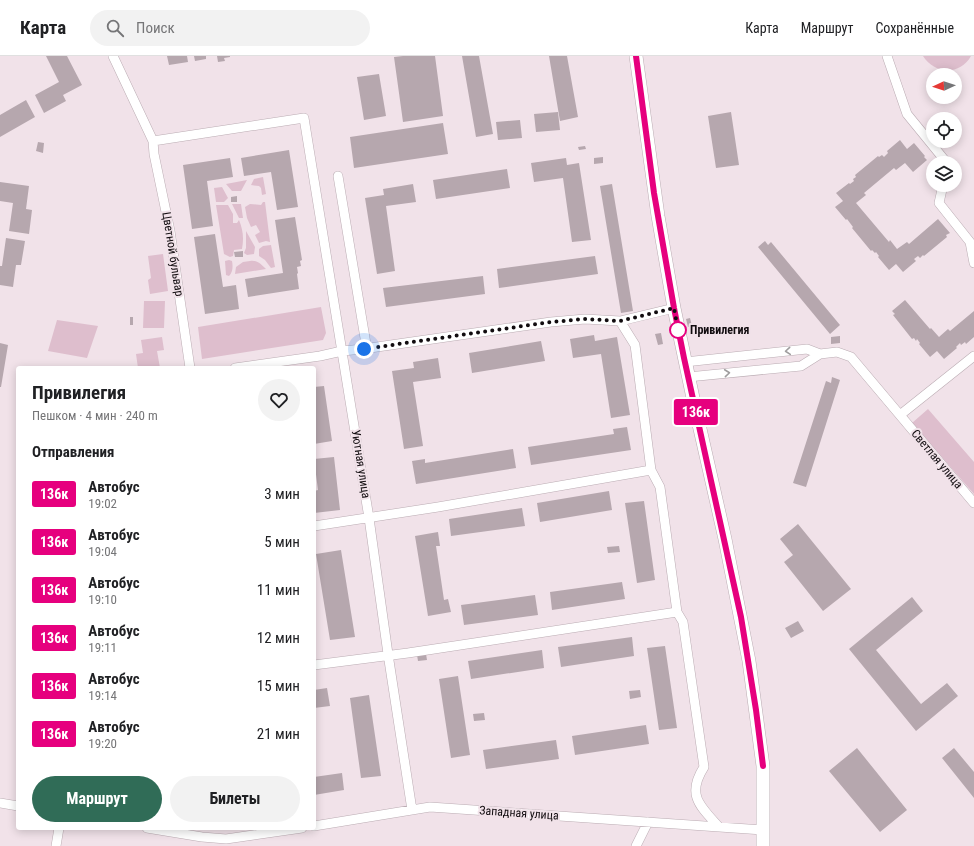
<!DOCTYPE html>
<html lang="ru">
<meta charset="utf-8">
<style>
:root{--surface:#fff;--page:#f2f2f2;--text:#202124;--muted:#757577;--line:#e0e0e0;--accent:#306c57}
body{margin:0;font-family:"Roboto Condensed",sans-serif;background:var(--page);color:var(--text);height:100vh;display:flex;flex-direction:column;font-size:15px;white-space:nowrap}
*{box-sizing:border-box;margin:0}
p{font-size:13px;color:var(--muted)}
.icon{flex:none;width:22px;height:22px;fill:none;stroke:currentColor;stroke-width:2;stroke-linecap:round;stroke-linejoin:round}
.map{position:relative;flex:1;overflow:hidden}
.side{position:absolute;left:16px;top:310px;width:300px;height:464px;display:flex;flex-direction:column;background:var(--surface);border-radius:4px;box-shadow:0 2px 10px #0003}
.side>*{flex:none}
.badge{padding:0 8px;border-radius:3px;font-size:14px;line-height:26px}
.needle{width:26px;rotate:267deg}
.tools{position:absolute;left:926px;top:12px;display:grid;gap:8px}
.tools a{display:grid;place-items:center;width:36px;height:36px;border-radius:50%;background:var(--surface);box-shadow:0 2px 10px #0003;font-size:20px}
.you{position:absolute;width:20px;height:20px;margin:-10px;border:3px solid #fff;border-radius:50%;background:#1a73e8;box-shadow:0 0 0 6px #1a73e833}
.map>.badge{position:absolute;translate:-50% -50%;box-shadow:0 0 0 2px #fff}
h2{padding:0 16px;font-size:15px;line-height:36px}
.round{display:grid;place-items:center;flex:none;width:42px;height:42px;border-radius:21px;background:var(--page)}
.head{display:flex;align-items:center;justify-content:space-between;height:68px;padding:0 16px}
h1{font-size:19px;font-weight:700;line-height:30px}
.button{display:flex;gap:8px;margin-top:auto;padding:8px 16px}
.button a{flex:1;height:46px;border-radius:24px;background:var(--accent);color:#fff;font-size:16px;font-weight:700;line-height:46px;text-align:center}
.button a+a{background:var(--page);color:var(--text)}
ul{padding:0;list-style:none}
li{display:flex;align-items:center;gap:12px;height:48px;padding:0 16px}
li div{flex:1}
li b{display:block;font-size:15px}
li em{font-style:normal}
li .badge{min-width:44px;font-weight:700;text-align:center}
header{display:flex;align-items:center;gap:24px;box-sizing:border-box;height:56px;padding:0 20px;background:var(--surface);border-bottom:1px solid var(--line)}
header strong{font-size:19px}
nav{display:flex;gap:22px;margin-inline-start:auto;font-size:14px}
.search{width:280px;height:36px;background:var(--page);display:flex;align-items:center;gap:10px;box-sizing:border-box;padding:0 14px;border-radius:22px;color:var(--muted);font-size:15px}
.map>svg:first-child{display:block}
.green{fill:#debecd}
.building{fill:#b6a7ae}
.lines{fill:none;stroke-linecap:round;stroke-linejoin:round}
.street-casing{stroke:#bbacb3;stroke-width:10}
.secondary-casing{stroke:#bbacb3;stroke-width:14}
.street{stroke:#fff;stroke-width:9}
.secondary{stroke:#fff;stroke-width:13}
.oneway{stroke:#a09e9f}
.line-casing{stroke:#fff;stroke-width:9}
.line{stroke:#e6007e;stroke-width:6}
.walk{stroke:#110c0f;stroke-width:4;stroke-dasharray:0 7.2}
.stop-dot{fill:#fff;stroke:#e6007e;stroke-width:2}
.labels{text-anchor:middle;stroke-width:4;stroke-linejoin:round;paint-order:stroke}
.street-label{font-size:12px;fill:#110c0f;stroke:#f1e2e9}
.stop-label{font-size:12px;font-weight:bold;fill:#110c0f;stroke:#f1e2e9;text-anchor:start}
</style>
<header>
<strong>Карта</strong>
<div class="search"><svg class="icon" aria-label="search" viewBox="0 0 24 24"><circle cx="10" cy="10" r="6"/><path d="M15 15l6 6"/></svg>Поиск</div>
<nav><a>Карта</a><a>Маршрут</a><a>Сохранённые</a></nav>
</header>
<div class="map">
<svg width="974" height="790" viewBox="0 0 974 790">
<rect width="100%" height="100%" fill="#f1e2e9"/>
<path class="green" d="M923,0h48c-11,20 -37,18 -48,0z
M263,121l3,17 -4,1 -1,-7 -2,-2 -8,-1 3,-6z
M247,124l-6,11h-9l-6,-7z
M222,131l6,11 -4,4h-8l-2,-14z
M263,146h2l5,40 -4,-1 -7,2 -4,-8 5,-3 -4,-7 -5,2 -4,-9 -2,-11 5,-3 11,1z
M232,148h9l2,14h-4z
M216,149h12l5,9v9h4l2,-3c4,10 5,18 3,29l-8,1 -1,6 -3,1 -6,-3z
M246,175l9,16 -1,7 -7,1 -3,-2 2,-5z
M271,189l4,22 -4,1 -6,-8 -6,-4v-7l4,-3z
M163,198l5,37 -18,3 -2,-14 3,-2 -3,-22z
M229,204l3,1c1,5 1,11 -3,15l-3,-1 -1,-14z
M250,205c8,-1 11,3 16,8l-31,5 1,-7 7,-5z
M144,245h21l-1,27h-21z
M321,251l5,26 -3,7 -121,19 -4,-32z
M57,264l41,6 -11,32 -39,-7z
M162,281l2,13 -7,1 3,17h-22l-2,-14 7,-1 -2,-13z
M928,353l46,53v32l-62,-71z"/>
<path class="building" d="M46,0h21l15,29 -19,10 3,6 -22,12 -9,-18 24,-13z
M167,0h20l1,6 -19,3z
M194,0h12v3l-11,2z
M217,0h13v1l-6,1 1,3 -7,1z
M403,0h32l8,60 -40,6 -9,-65z
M462,0h17l14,78 -17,3z
M549,0h18l11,61 -18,4z
M379,18l7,42 -22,4 -7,-43z
M26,44l9,17 -35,20v-22z
M558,56l2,18 -24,2 -2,-18z
M731,56l8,53 -23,3 -8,-52z
M520,64l2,18 -24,2 -2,-18z
M443,67l5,31 -94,14 -4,-31z
M900,84l7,9 7,-6 11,13 -1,1 3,3 -14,12 -8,-9 -9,7 -2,-2 -30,25 2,2 -10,8 33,39 1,-2 7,9 10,-7 2,2 29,-25 12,14 -4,2 1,2 -23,19 -1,-1 -3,3 -2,-2 -4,3 2,2 -13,11 -7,-8 -7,6 -11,-13 1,-1 -3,-4 -1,1 -3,-3 -1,1 -19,-23 1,-1 -6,-8 -1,1 -11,-13 8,-6 -7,-8 13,-10 1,1 4,-3 -1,-2 3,-2 -1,-2 23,-19 1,1 3,-2 2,2 4,-4 -1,-2z
M38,86l6,1 -1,10 -7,-2z
M585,90l1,3 -7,1 -1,-3z
M289,94l9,57 -21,3 -6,-38 -27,4 -3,-18z
M603,101v6l-9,1v-6z
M230,102l3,19 -26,4 6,45 -21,3 -9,-64z
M566,102l1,7 12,-2 12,77 -19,2 -9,-64 -29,4 -3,-19z
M507,113l3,19 -74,11 -3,-19z
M0,126l29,4 -3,23 6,1 -3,24 -20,-3 4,-28 -13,-2z
M413,128l3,18 -30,4 9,65 -18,3 -12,-76 19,-3 -1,-6z
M612,128l21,127 -12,2 -21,-127z
M237,140v6h-6v-5z
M295,161l7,43 -2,1 1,5 -4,1 1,6 -1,1 2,15 -51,8 -3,-18 38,-6 -8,-53z
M215,178l8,53 13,-2 3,24 -34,5 -11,-77z
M6,182l19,3 -4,24h-5l-3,22 -13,-2v-19h2z
M765,185l3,4 3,-3 69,83 -10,9 -72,-87z
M243,195v6h-8l-1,-5z
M595,200l3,18 -99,14 -2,-19z
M483,220l2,18 -99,13 -3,-19z
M905,244l25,29 1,-1 8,9 9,-8 2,2 24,-20v26l-8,7 -1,-2 -4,3 -1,-2 -4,4 1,1 -13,11 -7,-8 -7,6 -11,-13 1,-1 -3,-4 -1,2 -2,-3 -2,1 -19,-24 2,-1 -3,-3z
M130,261h3v8h-3z
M690,262l2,8 -4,1 -2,-8z
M661,277l2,11 -5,1 -3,-11z
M594,279l1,6 22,-4 13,78 -19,3 -10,-64 -28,4 -3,-19z
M840,280v7l-9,1v-7z
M541,285l4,20 -73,12 -3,-20z
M0,287l8,2 -7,42h-1z
M438,302l3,20 -28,4 10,64 -19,3 -12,-78 22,-3 -1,-6z
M832,321l8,3 -34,107 -13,-4 33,-102 5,2z
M324,330l8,55 -18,3v-57z
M627,371l4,23 -100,15 -3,-18 86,-13 -1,-5z
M513,393l3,19 -100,16 -4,-23 13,-2v4z
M334,401l6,53 -26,3v-22l4,-1 -4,-31z
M609,435l3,19 -72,12 -3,-19z
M644,445l11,79 -18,3 -12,-80z
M522,452l3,18 -74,10 -2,-17z
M798,468l53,65 -28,22 -39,-49 9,-7 -13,-16z
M438,476l2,14h-4l8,54 4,-1 3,13 -23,4 -13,-80z
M619,490l1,6 -12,1 -1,-6z
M341,494l14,87 -25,3 -14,-86z
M622,526l3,17 -73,11 -2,-18z
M535,539l3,20 -74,10 -3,-20z
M912,541l11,14 -47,39 45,54 26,-21 11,13 -42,35 -67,-82z
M798,565l6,10 -13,7 -6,-10z
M632,581l2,19 -73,11 -3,-20z
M314,586l2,9h-2z
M665,590l12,82 -18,2 -12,-82z
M542,594l2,18 -73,11 -3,-18z
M426,598l1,6 -9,1 -1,-6z
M458,620l12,79 -19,3 -12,-79z
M327,632l3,18 -16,2v-18z
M640,634l1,7 -11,2 -1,-8z
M369,639l12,81 -20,2 -11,-80z
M484,657l1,7 -11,1 -1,-7z
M646,669l3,19 -74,11 -3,-19z
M556,684l3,19 -73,10 -3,-19z
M857,692l50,62 -27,22 -51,-61z
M954,692l20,24v26l-32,-40z
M342,717l2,17 -30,5v-18z"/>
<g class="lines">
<defs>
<path id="street" d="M113,0l40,85 1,13 16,77 20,137
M887,0l20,58 40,49
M153,85l151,-23 65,400 19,136 24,156
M338,120l28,168 -3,5
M943,129l-4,18 31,39 4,21
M620,265l54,-13
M820,298l17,-2 14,5 123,146
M685,306l122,-13 13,5 -19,12 -113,11
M235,312l85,-12 22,-5 21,-2 188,-27 34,-3 35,2 15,24 16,125 9,17 17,125 6,10 21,145c-18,28 -4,39 15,60
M900,359l74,-59
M314,470l124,-19 213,-37
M314,609l94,-12 269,-41
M0,747l18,3
M314,770l116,-19 333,23
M147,772l55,9 24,2 76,-11
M56,790l3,-18
M636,790l12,-24"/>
<path id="secondary" d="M636,0l22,160 16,92 19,90 32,141 24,122 14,105v80"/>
</defs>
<use href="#street" class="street-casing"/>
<use href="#secondary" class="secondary-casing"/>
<use href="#street" class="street"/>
<use href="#secondary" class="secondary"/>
</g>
<defs><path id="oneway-chevron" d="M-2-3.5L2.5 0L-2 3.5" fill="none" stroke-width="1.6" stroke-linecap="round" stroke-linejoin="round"/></defs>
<g class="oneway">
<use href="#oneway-chevron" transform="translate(788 295) rotate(175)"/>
<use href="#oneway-chevron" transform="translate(727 317) rotate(-6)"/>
</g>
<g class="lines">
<defs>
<path id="line" d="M636,0l18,137 20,115 10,50 57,259 15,93 7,56"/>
</defs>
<use href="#line" class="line-casing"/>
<use href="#line" class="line"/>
<path class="walk" d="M364,293l187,-27 34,-3 35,2 54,-13 4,22"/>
</g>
<circle class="stop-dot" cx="678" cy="274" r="8"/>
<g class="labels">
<g class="street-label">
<text transform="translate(173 198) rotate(81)" y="4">Цветной бульвар</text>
<text transform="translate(937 403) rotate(50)" y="4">Светлая улица</text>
<text transform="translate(361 408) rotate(81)" y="4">Уютная улица</text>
<text transform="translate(519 757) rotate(4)" y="4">Западная улица</text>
</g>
<g class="stop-label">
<text x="690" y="278">Привилегия</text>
</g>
</g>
</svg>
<div class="tools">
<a><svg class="needle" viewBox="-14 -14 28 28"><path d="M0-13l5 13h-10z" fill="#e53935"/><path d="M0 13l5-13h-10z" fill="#757577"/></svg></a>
<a><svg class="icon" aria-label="locate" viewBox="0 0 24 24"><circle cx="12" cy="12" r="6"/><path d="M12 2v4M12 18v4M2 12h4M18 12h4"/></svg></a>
<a><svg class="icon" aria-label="layers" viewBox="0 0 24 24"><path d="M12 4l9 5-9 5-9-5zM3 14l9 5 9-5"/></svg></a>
</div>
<div class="you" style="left:364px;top:293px"></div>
<b class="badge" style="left:696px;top:356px;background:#e6007e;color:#fff">136к</b>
<section class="side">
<div class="head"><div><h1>Привилегия</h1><p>Пешком · 4 мин · 240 m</p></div><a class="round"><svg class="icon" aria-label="heart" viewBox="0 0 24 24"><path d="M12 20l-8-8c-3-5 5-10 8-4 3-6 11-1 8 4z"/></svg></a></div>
<h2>Отправления</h2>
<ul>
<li><span class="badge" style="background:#e6007e;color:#fff">136к</span><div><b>Автобус</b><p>19:02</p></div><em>3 мин</em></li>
<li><span class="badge" style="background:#e6007e;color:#fff">136к</span><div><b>Автобус</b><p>19:04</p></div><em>5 мин</em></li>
<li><span class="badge" style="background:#e6007e;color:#fff">136к</span><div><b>Автобус</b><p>19:10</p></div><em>11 мин</em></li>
<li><span class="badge" style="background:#e6007e;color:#fff">136к</span><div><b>Автобус</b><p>19:11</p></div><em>12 мин</em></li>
<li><span class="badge" style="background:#e6007e;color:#fff">136к</span><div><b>Автобус</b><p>19:14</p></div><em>15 мин</em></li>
<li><span class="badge" style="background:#e6007e;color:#fff">136к</span><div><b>Автобус</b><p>19:20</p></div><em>21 мин</em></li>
</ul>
<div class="button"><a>Маршрут</a><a>Билеты</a></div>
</section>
</div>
